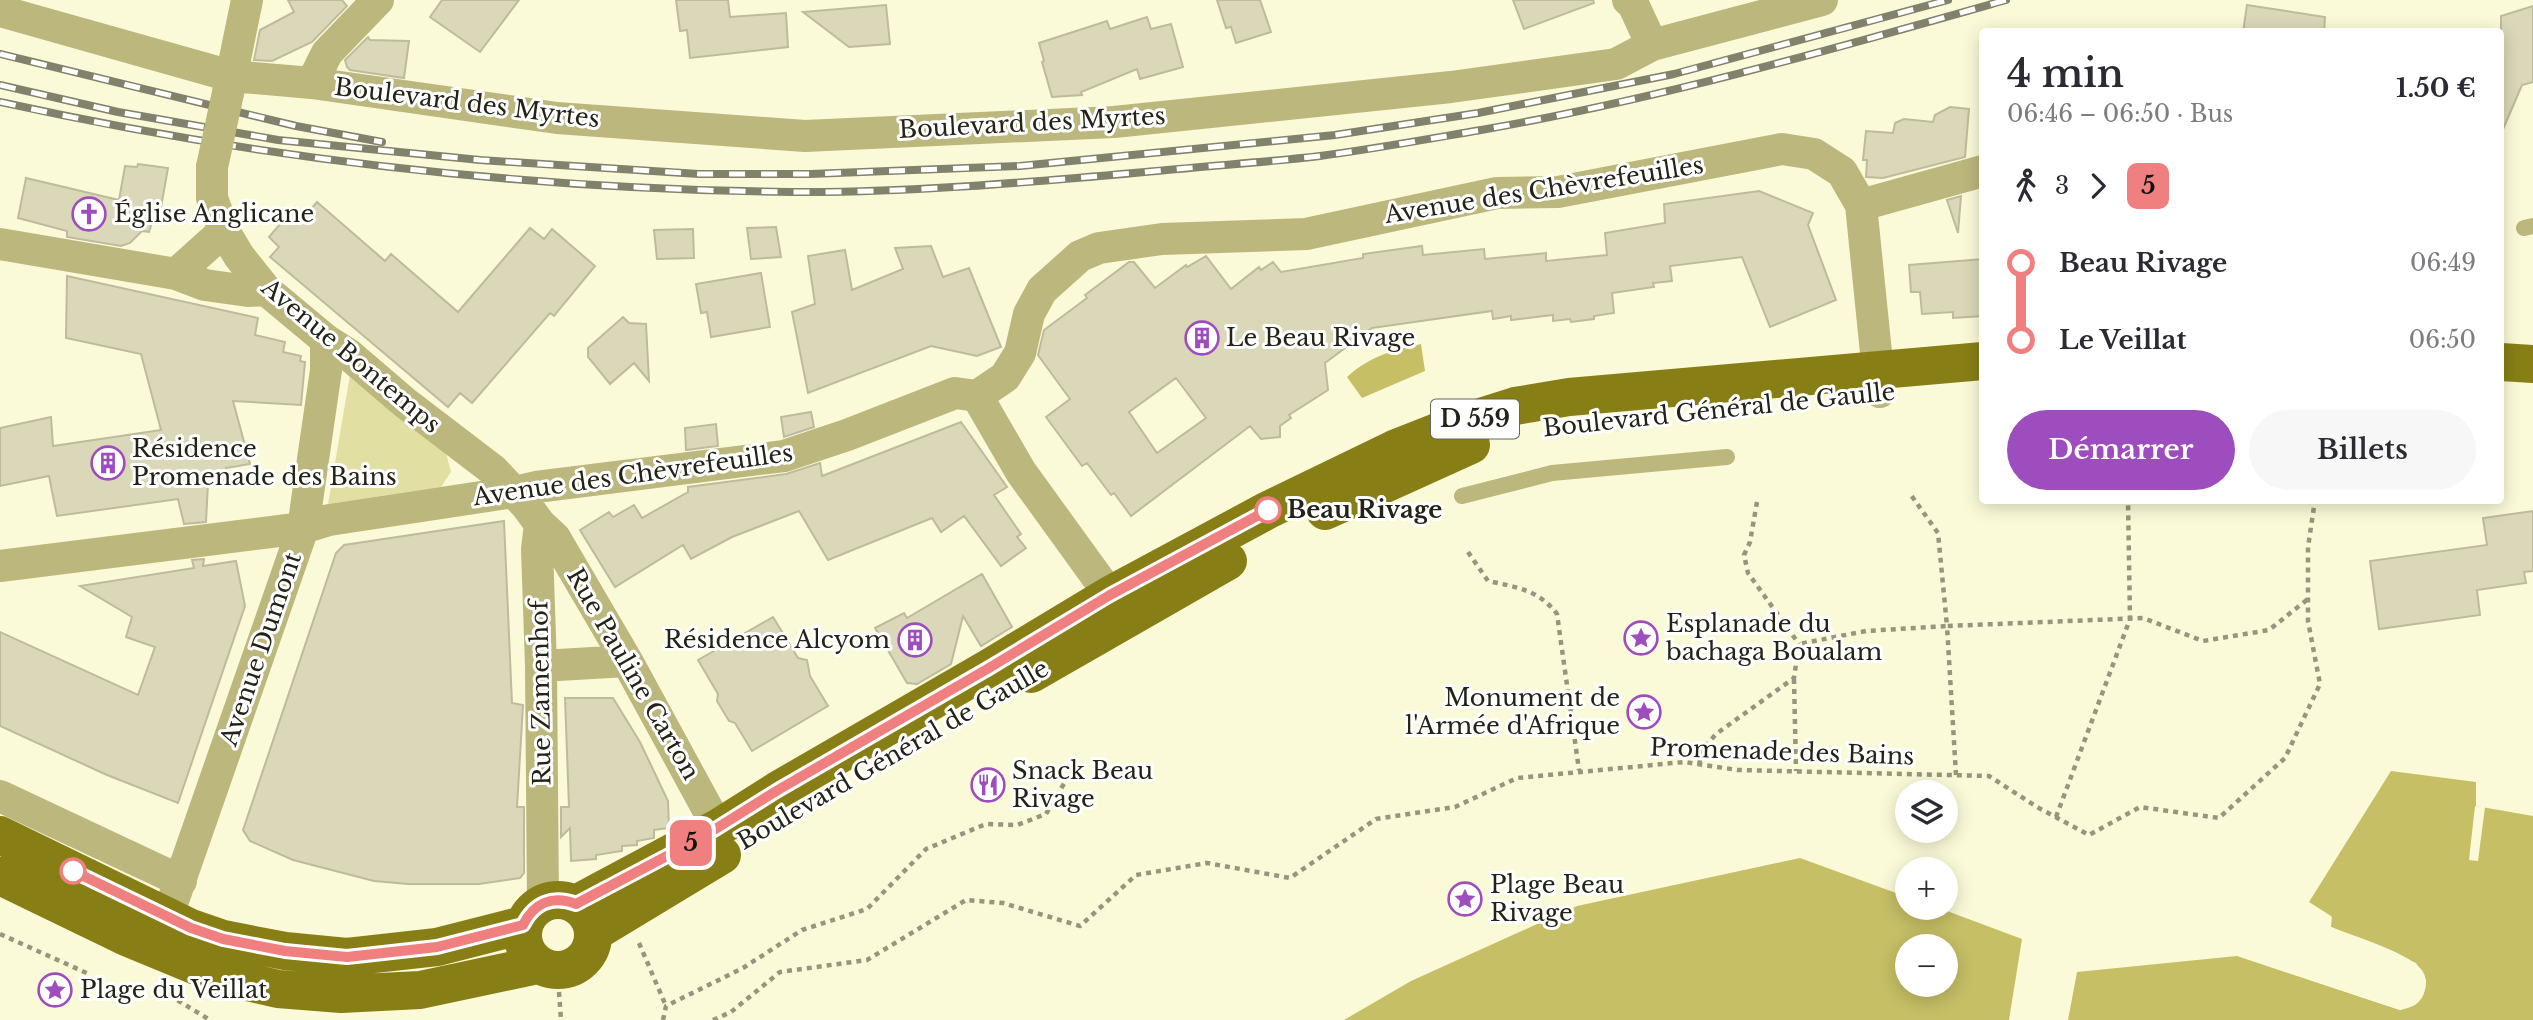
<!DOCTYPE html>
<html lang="fr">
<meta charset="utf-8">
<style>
:root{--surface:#fff;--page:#f7f7f7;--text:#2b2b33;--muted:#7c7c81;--accent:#9d4dbd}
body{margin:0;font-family:"Libre Baskerville",serif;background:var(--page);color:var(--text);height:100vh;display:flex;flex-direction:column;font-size:26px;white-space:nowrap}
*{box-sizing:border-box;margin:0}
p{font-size:23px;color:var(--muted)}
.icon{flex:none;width:38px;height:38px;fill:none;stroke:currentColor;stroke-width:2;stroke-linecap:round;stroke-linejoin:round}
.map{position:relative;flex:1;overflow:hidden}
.sheet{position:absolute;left:1979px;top:28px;width:525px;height:476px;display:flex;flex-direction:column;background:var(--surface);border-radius:7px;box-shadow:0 4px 18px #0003}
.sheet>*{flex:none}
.badge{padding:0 14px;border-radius:10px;font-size:24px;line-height:46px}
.controls{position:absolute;left:1895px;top:780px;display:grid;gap:14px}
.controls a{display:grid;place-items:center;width:63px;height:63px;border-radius:50%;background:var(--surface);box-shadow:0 4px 18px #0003;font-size:35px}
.map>.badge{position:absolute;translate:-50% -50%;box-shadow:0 0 0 4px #fff}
.legs{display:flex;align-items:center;gap:10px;height:77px;padding:0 28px;font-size:23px}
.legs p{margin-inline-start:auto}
.overview{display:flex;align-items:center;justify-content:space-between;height:119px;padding:0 28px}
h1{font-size:38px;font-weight:600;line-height:52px}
.action{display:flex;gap:14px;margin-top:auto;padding:14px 28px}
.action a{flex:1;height:80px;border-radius:42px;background:var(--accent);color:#fff;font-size:28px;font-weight:600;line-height:80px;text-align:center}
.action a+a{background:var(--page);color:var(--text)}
ul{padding:0 28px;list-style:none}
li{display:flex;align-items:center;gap:24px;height:77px;font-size:26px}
li i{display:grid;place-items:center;width:10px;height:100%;margin:0 9px;background:currentColor}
li i::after{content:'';width:18px;height:18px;margin:-9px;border:5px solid;border-radius:50%;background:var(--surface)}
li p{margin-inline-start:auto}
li:first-child i{background:linear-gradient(#0000 50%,currentColor 0)}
li:last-child i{background:linear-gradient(currentColor 50%,#0000 0)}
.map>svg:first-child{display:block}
.green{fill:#e2dfa3}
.water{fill:#c6bf66;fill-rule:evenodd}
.pier{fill:#fbfad8}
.building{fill:#dad8b8;stroke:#bdbb9c;stroke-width:2;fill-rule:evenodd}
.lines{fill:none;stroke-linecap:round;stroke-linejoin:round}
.path{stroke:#96957e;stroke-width:4.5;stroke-dasharray:5 5;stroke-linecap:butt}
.lane{stroke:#bbb77d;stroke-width:16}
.street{stroke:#bbb77d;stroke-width:32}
.primary{stroke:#877f16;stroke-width:38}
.rail-casing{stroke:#82816b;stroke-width:8}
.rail{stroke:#fff;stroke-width:5;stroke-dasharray:16;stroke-linecap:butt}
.street-bridge{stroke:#bbb77d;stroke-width:32}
.line-1-casing{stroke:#fff;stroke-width:16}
.line-1{stroke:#f08080;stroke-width:10}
.stop-1-dot{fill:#fff;stroke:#f08080;stroke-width:3.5}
.labels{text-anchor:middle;stroke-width:6;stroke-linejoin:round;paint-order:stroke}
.shield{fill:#fff;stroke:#66655d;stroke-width:2}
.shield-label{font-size:23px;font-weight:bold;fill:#242317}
.street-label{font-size:24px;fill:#242317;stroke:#fff}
.poi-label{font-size:24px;fill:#242317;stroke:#fff;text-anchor:start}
.stop-label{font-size:24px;font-weight:bold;fill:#242317;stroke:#fff;text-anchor:start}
</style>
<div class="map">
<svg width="2533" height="1020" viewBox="0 0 2533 1020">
<rect width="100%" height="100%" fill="#fbfad8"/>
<path class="green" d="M351,369l95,84 5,19 -10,15 -113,17z"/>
<path class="water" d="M1421,344l4,27 -63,27 -15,-21c22,-20 45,-27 74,-33z
M2391,771l85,11v24l57,10v204h-465l9,-48 160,-16 163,54c12,-2 22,-7 25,-20 2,-7 1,-15 -4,-21 -14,-17 -68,-33 -90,-42v-11l-22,-14z
M1800,858l107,39 1,11h31l83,31 -13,81h-665l67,-39 166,-75zM1908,947h38v38h-38z"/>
<path class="pier" d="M2475,806l10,1 -7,54 -9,-1z
M2332,916l-1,11 85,36 10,17 -4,17 -6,7 -16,6 -153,-51 -1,-4 155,51 13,-5 5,-6 3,-15 -8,-14 -85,-36 -1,-9z"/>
<path class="building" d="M288,0h54l5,6 -35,36 -40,19 -18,-1 6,-30 34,-18z
M442,0h77l-39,52 -50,-35z
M676,0h52l2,17 56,-4 2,34 -98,11 -3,-28 -7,1z
M1217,0h43l11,32 -35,11 -5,-16 -5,1z
M1513,0h80l1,3 -70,26z
M886,5l4,39 -41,3 -46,-35z
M2247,5l78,12 -1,15h-81z
M2533,6v76l-11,3 -21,49v-118z
M1147,17l4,12 20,-5 12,43 -43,12 -3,-10 -56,23 1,3 -30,2 -10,-35 2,-1 -5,-18 68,-22 3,8z
M368,37l2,3 39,1 -5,37 -54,-8 -3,-3 -2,-7z
M1950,107l19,2 -4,48 -82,21 -17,-1 1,-17h-4l3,-29 27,2 2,-10 9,-4 29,3 2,-7z
M138,164l30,4 -10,56 -6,-2 -3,10 -7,-1 -12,12 -9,3 -54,-9v-6l-49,-13 8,-40 93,22 6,-34 12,1z
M1759,191l54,22 -5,12 28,75 -66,27 -28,-70 -72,9 2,15 -19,2 1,4 -42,6 2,20 -20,3v3l-23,3 -1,-3 -17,2v-6l-42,5v-4l-18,3 -1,-8 -120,17 -47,35 3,27 -39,25 2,3 -11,8v11l-19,2 -11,-13 -119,90 -17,-23 -3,2 -24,-32 -5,3 -36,-49 24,-18 -32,-44 6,-25 43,-32 -2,-3 44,-33h5l21,26 31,-23 1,2 19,-11 25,33 28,-22 2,3 12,-8 8,10 82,-14v-4l59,-8 1,9 61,-6 1,10 61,-6v8l61,-6 -2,-22 60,-10 -1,-19zM1176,378l30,40 -49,35 -28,-41z
M1961,196l-3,37 -11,-33z
M317,202l68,59 6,-7 67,58 72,-84 14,11 8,-10 43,37 -41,50 -4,-3 -78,90 -12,-10 -12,14 -178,-150 9,-10 -10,-10 26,-30 10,9z
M776,227l5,30 -30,2 -4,-31z
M693,229l1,29 -37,1 -3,-29z
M931,246l12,31 26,-9 32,79 -24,9 -46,-10 -123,47 -16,-81 23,-8 -7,-48 37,-6 7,40 51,-21 -8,-21z
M1983,259v57l-30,2v-6l-31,2 -2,-22h-9l-2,-27z
M761,273l9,54 -59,10 -4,-25 -6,1 -5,-29z
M67,276l191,42 -3,17 30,7 -2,10 18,4 -1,5 5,1 -4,43 -68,-4 17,63 -24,4 2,13 -20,3 -2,38 -22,2 -6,-25 -121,17 -8,-40 -49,10v-58l51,-11 2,29 108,-16 -20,-76 -75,-16z
M623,317l6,6 17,1 3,57 -15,-18 -24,21 -22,-27v-9z
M811,412l3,15 -30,10 -3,-20z
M961,422l46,65 -13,8 27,39 -4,3 9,11 -25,18 -37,-50 -23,16 -9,-14 -104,42 -29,-49 -67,26 -41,22 -8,-14 -68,42 -35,-57 29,-18 4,5 21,-12 8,13 46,-26v-5l98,-13 34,-11 2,13z
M716,424l2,22 -32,4 -1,-22z
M2533,511v60l-9,1 2,11 -49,7 3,25 -101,14 -9,-68 117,-16 -4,-27z
M504,521l8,182 11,2 -6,102h7v66l-4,5 -41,6h-71l-34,-3 -81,-21 -43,-19 -7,-11 93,-277 8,-8z
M204,559l-1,7 33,-5 9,45 -67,197 -71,-28 -107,-49v-94l138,63 17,-48 -29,-10 6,-20 -52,-31 114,-18 -2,-8z
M982,574l30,53 -31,19 -18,-30 -12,48 -34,20 -10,-1 -32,-55 29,-15 3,5z
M773,617l25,41 9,2 3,16 18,30 -76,45 -17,-28 -6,-2 -12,-20 1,-7 -20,-34z
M565,698h48l27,44 28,59 1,27 -15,2v8l-17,3v4l-15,1v5l-26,4v4l-25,2 -1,-33 -9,9v-30h8z"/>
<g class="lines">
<path class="path" d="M1757,502l-7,40 -6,13 4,18 51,71
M1468,552l20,29c28,6 51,9 69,33l22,156
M1794,679l2,92
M1699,765l3,-15 14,-16 78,-56 5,-34 67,-13 81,-5 -9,-93 -27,-38
M1956,775l-9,-149 196,-8 60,23 66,-11 39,-31
M2056,817l74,-198 -2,-119
M0,934l91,41
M639,943l27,63
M559,992l2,28
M169,995l41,25
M663,1020l3,-14 77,-38 59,-38 65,-21 59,-60 60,-25 31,1 29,-11 26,-44
M713,1020l18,-8 49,-40 87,-12 99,-60 37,3 77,23 56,-51 71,-12 83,15 86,-59 79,-12 62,-29 167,-16 54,8 251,6 48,31 52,28 51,-28 79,11 66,-60 35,-74 -12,-63v-74l7,-47"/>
<path class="lane" d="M2524,228l9,-2
M1462,496l90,-23 175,-16"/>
<path class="street" d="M1628,0l5,4 19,41
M0,11l231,65 81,7 245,35 248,18 309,-14 337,-35 165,-23 36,-19 170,-45
M312,83l15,-30 51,-53
M228,93l19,-93
M212,167v31l12,33 15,25 27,34 60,50 22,14 56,48 89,68 33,35 14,19 15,14 72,123 91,167
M1861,205l122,-34
M0,244l176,30 29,11 43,6 18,-1
M176,274l48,-43
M977,396l44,76 89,123 -10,19
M540,524l-3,25 4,117 2,236
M0,566l303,-38 26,-8 185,-28 22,-5 248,-31 63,-21 108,-42 22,3 28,-19 15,-24 9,-39 13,-24 38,-34 19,-8 63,-9 144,-5 191,-41 61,-1 224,-43 32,5 28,18 19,33 19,187
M541,666l86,-5
M0,796l181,85
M160,938l143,-410 23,-158v-30"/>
<path class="primary" d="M2501,362l32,2
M1325,511l146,-66
M1031,674l197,-113
M0,835l191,93 32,11 62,12 62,6 90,-10 86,-22
M0,876l126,61 92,38 60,14 63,5 79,-4 118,-25
M523 935a35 35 0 1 1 70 0a35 35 0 1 1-70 0Z
M576,904l142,-76 60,-38 211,-122 121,-73 158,-85 126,-61 61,-24 60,-19 54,-9 414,-36
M593,933l129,-78"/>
<defs>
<path id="rail" d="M0,54l296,72 86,16
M0,85l118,27 160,28 202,20 219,14h111l210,-8 315,-31 143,-22 196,-39 274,-74
M0,102c259,57 525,87 790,90 126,1 252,-11 377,-22 51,-5 102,-8 153,-14 54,-7 108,-17 161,-26 178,-31 352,-81 525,-130"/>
</defs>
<use href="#rail" class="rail-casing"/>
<use href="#rail" class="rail"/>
<path class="street-bridge" d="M212,167l16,-74"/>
</g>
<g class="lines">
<defs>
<path id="line-1" d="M73,871l118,57 32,11 62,12 62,6 90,-10 86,-22c11,-22 29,-30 53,-21l125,-66 77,-48 211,-122 121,-73 158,-85"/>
</defs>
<use href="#line-1" class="line-1-casing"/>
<use href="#line-1" class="line-1"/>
</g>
<defs>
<symbol id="church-ring" viewBox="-11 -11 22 22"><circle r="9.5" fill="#fff" stroke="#9d4dbd" stroke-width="1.5"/><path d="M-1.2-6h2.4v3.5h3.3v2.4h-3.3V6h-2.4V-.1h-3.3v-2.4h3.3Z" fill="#9d4dbd"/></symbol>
<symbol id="building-ring" viewBox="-11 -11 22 22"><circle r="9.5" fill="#fff" stroke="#9d4dbd" stroke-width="1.5"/><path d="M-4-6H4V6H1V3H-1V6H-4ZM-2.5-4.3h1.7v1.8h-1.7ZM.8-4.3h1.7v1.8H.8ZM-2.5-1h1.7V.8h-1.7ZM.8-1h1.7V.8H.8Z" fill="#9d4dbd"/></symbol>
<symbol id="sight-ring" viewBox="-11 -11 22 22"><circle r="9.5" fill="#fff" stroke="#9d4dbd" stroke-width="1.5"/><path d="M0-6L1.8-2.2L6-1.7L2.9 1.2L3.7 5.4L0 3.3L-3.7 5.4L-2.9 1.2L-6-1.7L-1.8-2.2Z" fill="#9d4dbd"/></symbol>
<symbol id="restaurant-ring" viewBox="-11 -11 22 22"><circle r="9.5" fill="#fff" stroke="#9d4dbd" stroke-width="1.5"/><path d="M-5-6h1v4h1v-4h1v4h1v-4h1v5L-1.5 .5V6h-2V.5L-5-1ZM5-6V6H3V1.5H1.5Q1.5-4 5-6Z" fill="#9d4dbd"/></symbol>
</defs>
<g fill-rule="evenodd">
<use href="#church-ring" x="70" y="195" width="38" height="38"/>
<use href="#building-ring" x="1183" y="319" width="38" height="38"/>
<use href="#building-ring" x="89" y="444" width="38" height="38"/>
<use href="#sight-ring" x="1622" y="619" width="38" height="38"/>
<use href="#building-ring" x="896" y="621" width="38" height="38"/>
<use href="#sight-ring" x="1625" y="693" width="38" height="38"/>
<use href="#restaurant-ring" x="969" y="766" width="38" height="38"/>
<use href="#sight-ring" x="1446" y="880" width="38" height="38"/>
<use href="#sight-ring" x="36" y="971" width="38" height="38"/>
</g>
<g class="stop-1-dot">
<circle cx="1268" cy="510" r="12"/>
<circle cx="73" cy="871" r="12"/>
</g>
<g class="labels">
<rect class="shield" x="1431" y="399.5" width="88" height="39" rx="5"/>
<g class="shield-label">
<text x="1475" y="427">D 559</text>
</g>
<g class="street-label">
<text transform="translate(467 103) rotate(7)" y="8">Boulevard des Myrtes</text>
<text transform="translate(1032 123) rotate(-3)" y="8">Boulevard des Myrtes</text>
<text transform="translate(1544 190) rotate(-9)" y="8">Avenue des Chèvrefeuilles</text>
<text transform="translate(351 356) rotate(40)" y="8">Avenue Bontemps</text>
<text transform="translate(1719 410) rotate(-6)" y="8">Boulevard Général de Gaulle</text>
<text transform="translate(633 475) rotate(-8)" y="8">Avenue des Chèvrefeuilles</text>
<text transform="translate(261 649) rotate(-71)" y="8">Avenue Dumont</text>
<text transform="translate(633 674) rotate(60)" y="8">Rue Pauline Carton</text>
<text transform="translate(541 693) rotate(-91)" y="8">Rue Zamenhof</text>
<text transform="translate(1782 752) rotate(2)" y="8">Promenade des Bains</text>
<text transform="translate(893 755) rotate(-30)" y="8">Boulevard Général de Gaulle</text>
</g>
<g class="poi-label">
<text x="114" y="222">Église Anglicane</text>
<text x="1226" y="346">Le Beau Rivage</text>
<text x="132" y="457">Résidence<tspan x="132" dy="28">Promenade des Bains</tspan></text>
<text x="1666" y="632">Esplanade du<tspan x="1666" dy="28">bachaga Boualam</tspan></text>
<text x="890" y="648" text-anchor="end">Résidence Alcyom</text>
<text x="1620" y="706" text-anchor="end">Monument de<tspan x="1620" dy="28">l'Armée d'Afrique</tspan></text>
<text x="1012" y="779">Snack Beau<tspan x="1012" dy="28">Rivage</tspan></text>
<text x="1490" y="893">Plage Beau<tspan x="1490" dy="28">Rivage</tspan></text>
<text x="80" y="998">Plage du Veillat</text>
</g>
<g class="stop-label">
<text x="1287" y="518">Beau Rivage</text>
</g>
</g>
</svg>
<div class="controls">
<a><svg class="icon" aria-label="layers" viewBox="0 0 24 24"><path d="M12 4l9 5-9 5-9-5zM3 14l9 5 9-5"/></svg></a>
<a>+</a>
<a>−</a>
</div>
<b class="badge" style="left:691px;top:843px;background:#f08080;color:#111">5</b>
<section class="sheet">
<div class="overview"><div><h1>4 min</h1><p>06:46 – 06:50 · Bus</p></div><b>1.50 €</b></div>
<div class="legs"><svg class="icon" aria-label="walk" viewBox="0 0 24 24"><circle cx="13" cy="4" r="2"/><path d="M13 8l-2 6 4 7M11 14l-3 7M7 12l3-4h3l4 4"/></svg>3<svg class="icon" aria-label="forward" viewBox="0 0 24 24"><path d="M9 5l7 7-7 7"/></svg><b class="badge" style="background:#f08080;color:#111">5</b></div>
<ul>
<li><i style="color:#f08080"></i><b>Beau Rivage</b><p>06:49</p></li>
<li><i style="color:#f08080"></i><b>Le Veillat</b><p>06:50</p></li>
</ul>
<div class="action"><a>Démarrer</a><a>Billets</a></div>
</section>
</div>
